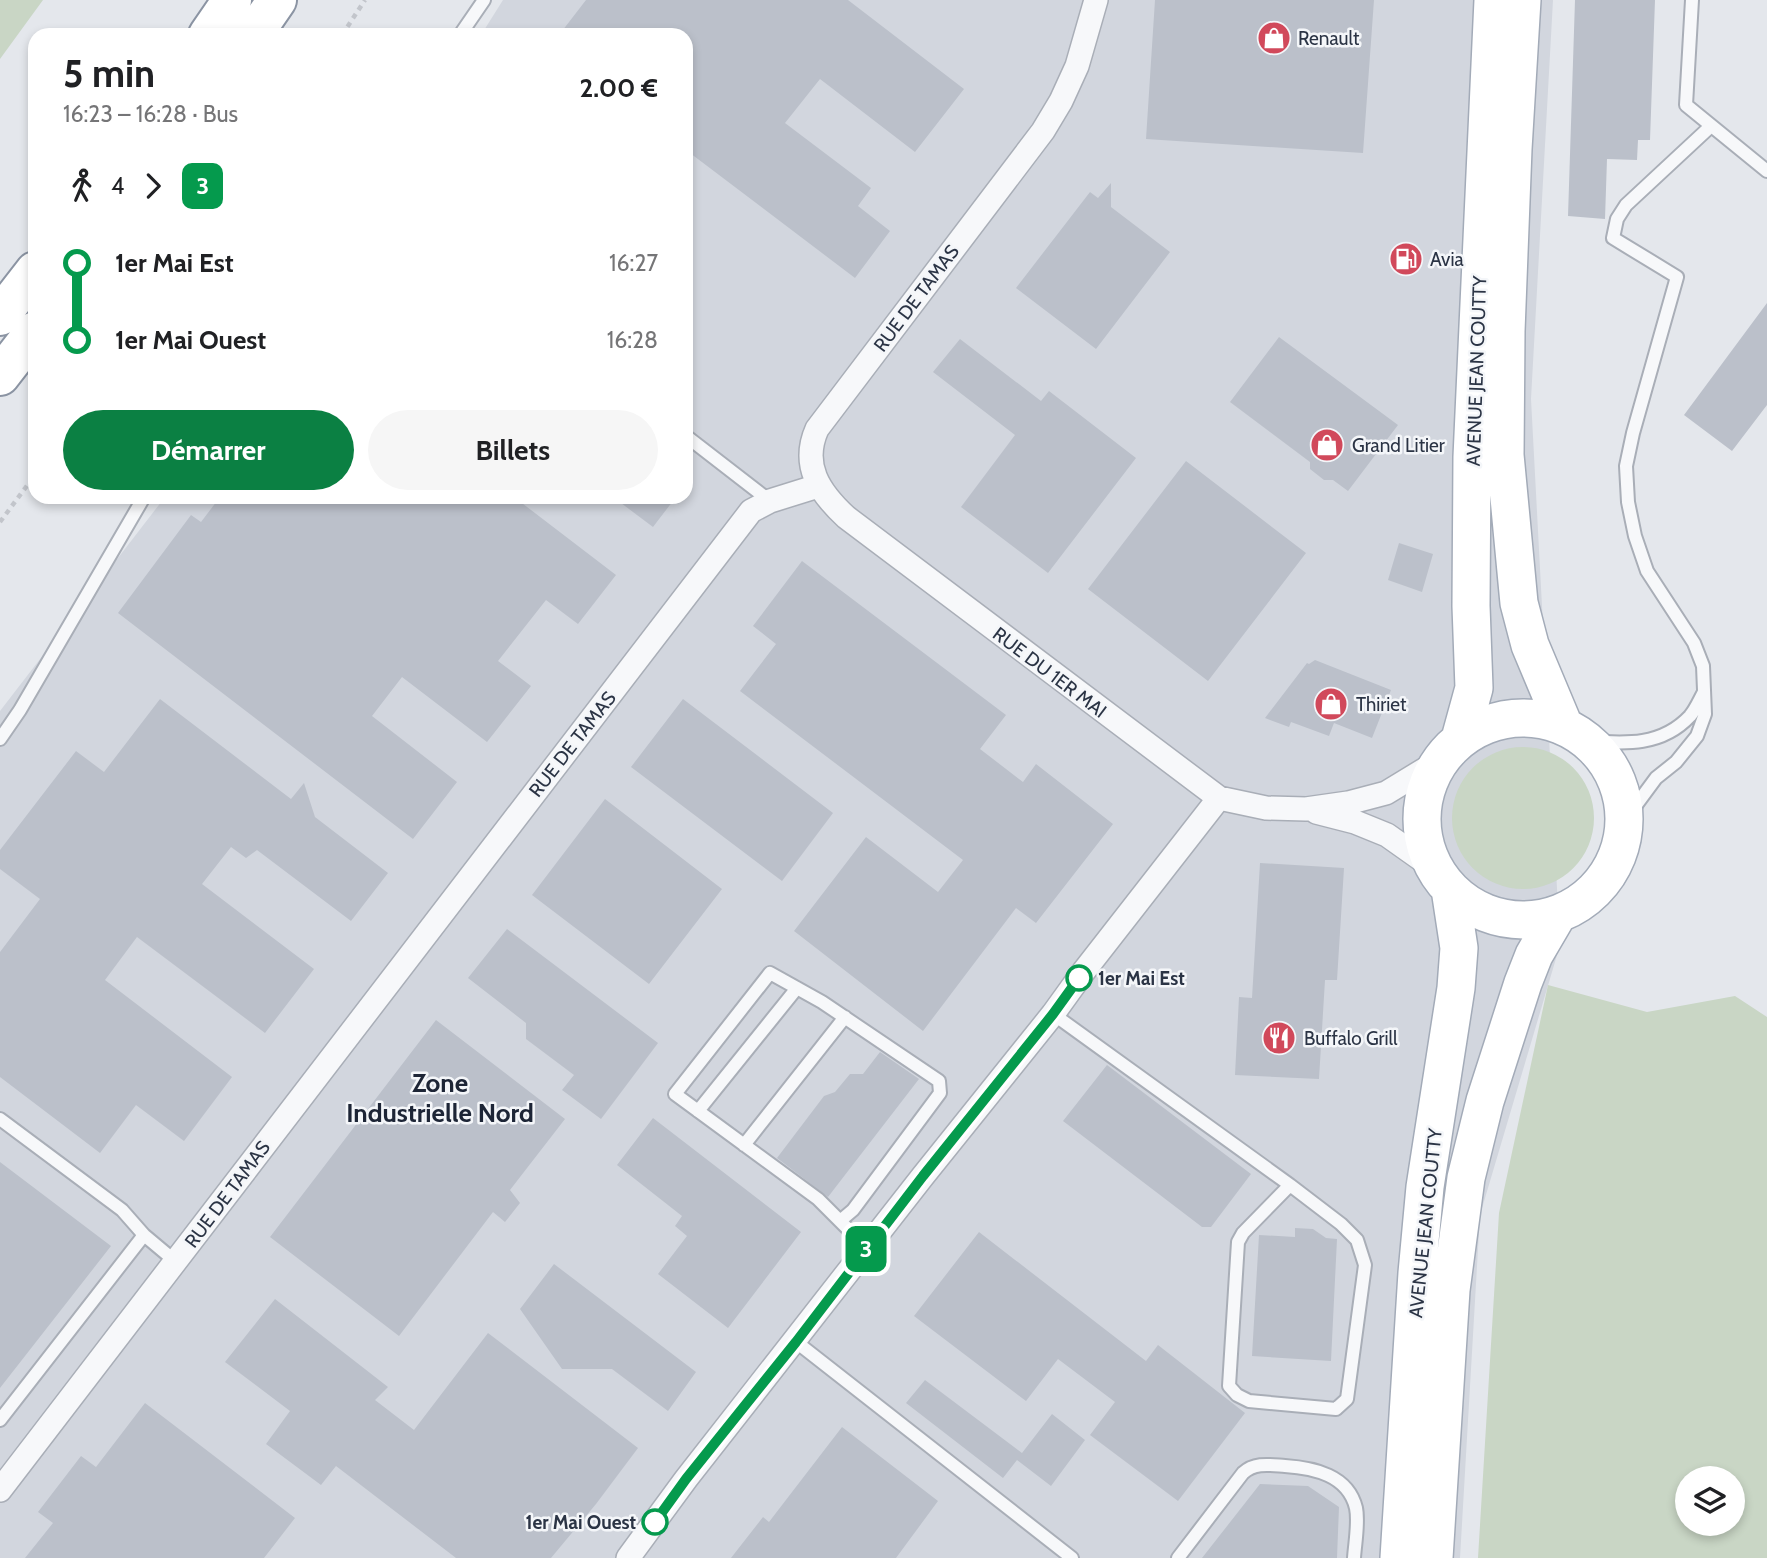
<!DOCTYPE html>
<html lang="fr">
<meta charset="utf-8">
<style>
:root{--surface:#fff;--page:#f6f6f6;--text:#202124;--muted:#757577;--accent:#0b8043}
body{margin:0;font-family:Cabin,sans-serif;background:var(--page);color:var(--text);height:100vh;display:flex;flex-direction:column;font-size:26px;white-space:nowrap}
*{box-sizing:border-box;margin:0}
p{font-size:23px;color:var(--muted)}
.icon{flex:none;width:38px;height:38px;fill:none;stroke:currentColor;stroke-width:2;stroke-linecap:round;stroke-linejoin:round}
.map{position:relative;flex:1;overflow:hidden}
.panel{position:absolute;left:28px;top:28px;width:665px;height:476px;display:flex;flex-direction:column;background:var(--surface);border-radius:21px;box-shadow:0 4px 10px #0003}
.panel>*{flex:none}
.badge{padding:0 14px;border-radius:10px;font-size:24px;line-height:46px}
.buttons{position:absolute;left:1675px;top:1466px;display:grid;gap:14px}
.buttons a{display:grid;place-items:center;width:70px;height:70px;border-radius:50%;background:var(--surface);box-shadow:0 4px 10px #0003;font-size:35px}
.map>.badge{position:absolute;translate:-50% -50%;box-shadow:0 0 0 4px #fff}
.legs{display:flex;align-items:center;gap:10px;height:77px;padding:0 35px;font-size:23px}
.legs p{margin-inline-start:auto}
.summary{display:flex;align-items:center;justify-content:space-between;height:119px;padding:0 35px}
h1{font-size:38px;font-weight:700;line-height:52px}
.action{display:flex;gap:14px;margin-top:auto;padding:14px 35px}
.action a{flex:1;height:80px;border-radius:42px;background:var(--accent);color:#fff;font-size:28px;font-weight:700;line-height:80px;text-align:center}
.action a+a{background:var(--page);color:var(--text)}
ul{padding:0 35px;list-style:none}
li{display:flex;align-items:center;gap:24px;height:77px;font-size:26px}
li i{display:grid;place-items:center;width:10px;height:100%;margin:0 9px;background:currentColor}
li i::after{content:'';width:18px;height:18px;margin:-9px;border:5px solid;border-radius:50%;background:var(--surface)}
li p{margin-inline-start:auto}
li:first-child i{background:linear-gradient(#0000 50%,currentColor 0)}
li:last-child i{background:linear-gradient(currentColor 50%,#0000 0)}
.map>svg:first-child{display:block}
.built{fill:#d2d6de}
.green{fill:#c9d6c5;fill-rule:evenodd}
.building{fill:#bbc0ca}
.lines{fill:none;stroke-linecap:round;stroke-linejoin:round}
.service-casing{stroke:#a9aeb7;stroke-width:16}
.minor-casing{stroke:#a9aeb7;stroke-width:26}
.primary-casing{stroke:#a3abb8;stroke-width:40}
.motorway-casing{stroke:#8b94a3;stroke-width:42}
.path{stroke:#c2c5cb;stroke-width:4.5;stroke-dasharray:5 5;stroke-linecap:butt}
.service{stroke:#f7f8fa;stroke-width:12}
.minor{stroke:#f7f8fa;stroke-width:23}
.primary{stroke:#fff;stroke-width:37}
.motorway{stroke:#fff;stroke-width:38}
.line-1-casing{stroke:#fff;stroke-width:16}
.line-1{stroke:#059a4d;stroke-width:10}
.stop-1-dot{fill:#fff;stroke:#059a4d;stroke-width:3.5}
.labels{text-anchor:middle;stroke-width:5;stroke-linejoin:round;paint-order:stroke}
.poi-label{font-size:19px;fill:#2b3445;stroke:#f4f6f9;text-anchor:start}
.street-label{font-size:19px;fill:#2b3445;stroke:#f4f6f9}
.stop-label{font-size:19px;font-weight:bold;fill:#2b3445;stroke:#f4f6f9;text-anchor:start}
.district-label{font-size:26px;font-weight:bold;fill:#1d2536;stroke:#f4f6f9}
</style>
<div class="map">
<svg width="1767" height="1558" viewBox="0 0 1767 1558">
<rect width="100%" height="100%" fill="#e4e7ec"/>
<path class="built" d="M503,0h1050l-22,399 29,546 -80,270 -20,343h-1460v-847l165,-214h521v-462h-205z"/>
<path class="green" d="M0,0h43l-43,59z
M1452 818a71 71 0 1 1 142 0a71 71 0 1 1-142 0Z
M1548,985l99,27 88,-16 32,21v541h-289l21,-345zM1687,1479h45v45h-45z"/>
<path class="building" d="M586,0h262l116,89 -49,63 -95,-73 -35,44 86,65 -13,18 32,25 -35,47 -169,-128v-115h-127z
M1155,0h219l-11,153 -217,-14z
M1575,0h80l-5,140h-12l-1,20 -30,-1 -2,60 -37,-3z
M1111,183v24l59,45 -74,97 -80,-61 74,-96 8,6z
M1767,303v102l-35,46 -48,-36z
M1279,337l119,88 -50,66 -15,-11h-9l-14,-11v-7l-80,-60z
M960,339l81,62 8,-10 87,67 -88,115 -87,-66 54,-72 -82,-63z
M1186,461l120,92 -98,128 -120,-92z
M220,497h294l102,78 -38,49 -32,-24 -48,61 33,25 -44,56 -85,-65 -30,39 85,66 -44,57 -295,-226 73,-98 10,7z
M613,497h63l-23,30z
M1399,543l34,11 -11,38 -34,-12z
M802,561l204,154 -26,34 43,33 13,-18 77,60 -77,99 -20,-15 -93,123 -129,-100 72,-94 72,55 25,-32 -223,-169 36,-47 -23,-18z
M1315,660l76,30 -19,48 -38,-15 -5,13 -38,-14 -2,5 -24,-9 42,-55 2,1z
M160,699l131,100 13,-16 11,34 73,56 -37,48 -94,-71 -11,8 -15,-11 -29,37 112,85 -49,64 -128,-96 -32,43 127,97 -48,64 -48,-36 -36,48 -100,-76v-125l40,-53 -40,-30v-19l76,-99 28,21z
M683,699l150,114 -51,68 -151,-114z
M605,799l117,90 -73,95 -117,-89z
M1260,863l84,5 -7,112h-12l-6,99 -84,-4 4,-78 13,1z
M507,929l151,114 -57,76 -39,-29 12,-15 -48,-36v-16l-58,-45z
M436,1020l129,99 -55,71 10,13 -15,19 -12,-10 -94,124 -129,-99z
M880,1052l39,27 -91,118 -51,-39 47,-62 11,-4 15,-18h13z
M1107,1065l144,109 -40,53h-9l-139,-106z
M653,1118l148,114 -73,96 -70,-54 29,-38 -12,-10 7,-10 -65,-51z
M0,1162l111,84 -111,142z
M1295,1228l18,1 13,9 11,1 -6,122 -79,-5 7,-121 36,2z
M979,1232l167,129 12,-16 87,68 -67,88 -88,-66 25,-33 -57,-43 -32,42 -112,-85z
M554,1264l142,108 -28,39 -56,-42h-50l-42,-60z
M275,1299l113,88 -13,13 39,30 74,-97 150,115 -42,56 -45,54h-95l-120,-92 -15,19 -55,-41 24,-33 -65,-49z
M925,1380l97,73 30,-39 33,26 -34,46 -34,-26 -14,18 -97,-75z
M145,1403l150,115 -31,40h-239l28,-35 -15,-11 43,-56 15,11z
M842,1427l96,74 -42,57h-165l32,-41 6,5z
M1260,1484l48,2 31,21 -2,51h-135z"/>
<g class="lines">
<defs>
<path id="service" d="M1692,0l-6,105 81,66
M460,35l24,-35
M686,436l84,65
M0,739l20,-29 124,-213
M1588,741c38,3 74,5 102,-25 6,-7 10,-17 14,-24
M1625,820l31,-42 20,-16 21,-26 8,-22 -2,-48 -9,-23 -47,-72 -12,-35 -7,-34 -2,-36 7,-33 44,-156 -64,-39 4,-19 9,-14 85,-79
M1053,1014l237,171 51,39 16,16 8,25 -18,134 -11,10 -87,-8 -12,-6 -8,-9 9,-144 5,-9 47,-48
M698,1111l99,-123
M0,1119l122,91 22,25
M744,1145l101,-128
M840,1221l13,-11 87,-117 -1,-12 -117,-79 -52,-29 -95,121 143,105 34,34 19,10
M795,1341l277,217
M0,1420l144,-185 31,26
M1178,1558l65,-85c12,-11 27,-8 42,-7 29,2 63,9 71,42 3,14 -1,35 -2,50"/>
<path id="minor" d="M1096,0l-19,66 -16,35 -18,30 -226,298c-16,36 2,63 29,88l373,281 47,10 40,1 42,-6 38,-10 56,-34
M1316,812l39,10 32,13 48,34
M0,1490l751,-979 19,-10 48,-15
M628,1558l58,-79 237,-303 130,-162 31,-43 135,-173"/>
<path id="primary" d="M1522,0l-9,149 -7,182 -1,124 14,148 11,42 34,81
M1422 819a101 101 0 1 1 202 0a101 101 0 1 1-202 0Z
M1460,739l14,-51 -3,-82 1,-149 21,-457
M1399,1558l18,-285 8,-86 31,-199 3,-40 -9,-59
M1434,1558l17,-268 15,-112 19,-77 38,-118 11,-28 24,-41"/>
<path id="motorway" d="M208,35l24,-35
M253,35l24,-35
M0,316l35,-45
M0,376l35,-45"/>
</defs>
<use href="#service" class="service-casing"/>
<use href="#minor" class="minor-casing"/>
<use href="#primary" class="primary-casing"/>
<use href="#motorway" class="motorway-casing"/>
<path class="path" d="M342,35l23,-35
M0,522l35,-47"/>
<use href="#service" class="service"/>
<use href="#minor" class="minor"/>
<use href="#primary" class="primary"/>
<use href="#motorway" class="motorway"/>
</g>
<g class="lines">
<defs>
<path id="line-1" d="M655,1522l31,-43 110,-137 127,-166 130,-162 26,-36"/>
</defs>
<use href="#line-1" class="line-1-casing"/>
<use href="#line-1" class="line-1"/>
</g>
<defs>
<symbol id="shop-disc" viewBox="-11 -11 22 22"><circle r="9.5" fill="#d1495b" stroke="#f4f6f9"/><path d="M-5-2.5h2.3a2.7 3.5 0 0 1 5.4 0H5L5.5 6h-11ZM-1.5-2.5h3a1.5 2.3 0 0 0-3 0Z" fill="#fff"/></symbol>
<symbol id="fuel-disc" viewBox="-11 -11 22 22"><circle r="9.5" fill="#d1495b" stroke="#f4f6f9"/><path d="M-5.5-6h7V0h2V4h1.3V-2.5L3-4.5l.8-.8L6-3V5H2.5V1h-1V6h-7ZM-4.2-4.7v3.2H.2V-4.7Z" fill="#fff"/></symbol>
<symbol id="restaurant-disc" viewBox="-11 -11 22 22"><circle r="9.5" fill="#d1495b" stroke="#f4f6f9"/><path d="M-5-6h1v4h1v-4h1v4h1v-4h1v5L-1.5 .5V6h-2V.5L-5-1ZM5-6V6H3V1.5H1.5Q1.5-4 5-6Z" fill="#fff"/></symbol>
</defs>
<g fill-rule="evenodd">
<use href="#shop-disc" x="1255" y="19" width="38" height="38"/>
<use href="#fuel-disc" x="1387" y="240" width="38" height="38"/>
<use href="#shop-disc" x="1308" y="426" width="38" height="38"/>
<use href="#shop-disc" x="1312" y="685" width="38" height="38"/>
<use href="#restaurant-disc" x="1260" y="1019" width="38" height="38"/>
</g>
<g class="stop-1-dot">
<circle cx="1079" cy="978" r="12"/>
<circle cx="655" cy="1522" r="12"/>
</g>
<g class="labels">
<g class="poi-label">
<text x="1298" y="45">Renault</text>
<text x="1430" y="266">Avia</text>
<text x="1352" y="452">Grand Litier</text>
<text x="1356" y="711">Thiriet</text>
<text x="1304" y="1045">Buffalo Grill</text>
</g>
<g class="street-label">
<text transform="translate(916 298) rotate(-53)" y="7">RUE DE TAMAS</text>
<text transform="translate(1476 371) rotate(-88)" y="7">AVENUE JEAN COUTTY</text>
<text transform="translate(1050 672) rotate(37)" y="7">RUE DU 1ER MAI</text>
<text transform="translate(572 744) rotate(-52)" y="7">RUE DE TAMAS</text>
<text transform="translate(227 1194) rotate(-53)" y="7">RUE DE TAMAS</text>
<text transform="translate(1425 1223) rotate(-84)" y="7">AVENUE JEAN COUTTY</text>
</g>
<g class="stop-label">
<text x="1098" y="985">1er Mai Est</text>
<text x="636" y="1529" text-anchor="end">1er Mai Ouest</text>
</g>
<g class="district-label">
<text x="440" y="1092">Zone<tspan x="440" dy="30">Industrielle Nord</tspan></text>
</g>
</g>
</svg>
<div class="buttons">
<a><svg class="icon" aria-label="layers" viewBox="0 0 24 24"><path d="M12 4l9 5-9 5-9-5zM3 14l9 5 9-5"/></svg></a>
</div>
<b class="badge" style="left:866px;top:1249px;background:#059a4d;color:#fff">3</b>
<section class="panel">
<div class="summary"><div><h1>5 min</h1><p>16:23 – 16:28 · Bus</p></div><b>2.00 €</b></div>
<div class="legs"><svg class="icon" aria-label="walk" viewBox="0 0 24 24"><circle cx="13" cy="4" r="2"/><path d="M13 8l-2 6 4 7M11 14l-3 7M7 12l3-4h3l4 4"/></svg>4<svg class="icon" aria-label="forward" viewBox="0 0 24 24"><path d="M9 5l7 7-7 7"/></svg><b class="badge" style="background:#059a4d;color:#fff">3</b></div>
<ul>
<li><i style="color:#059a4d"></i><b>1er Mai Est</b><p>16:27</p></li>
<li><i style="color:#059a4d"></i><b>1er Mai Ouest</b><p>16:28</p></li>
</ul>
<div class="action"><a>Démarrer</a><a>Billets</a></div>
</section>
</div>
